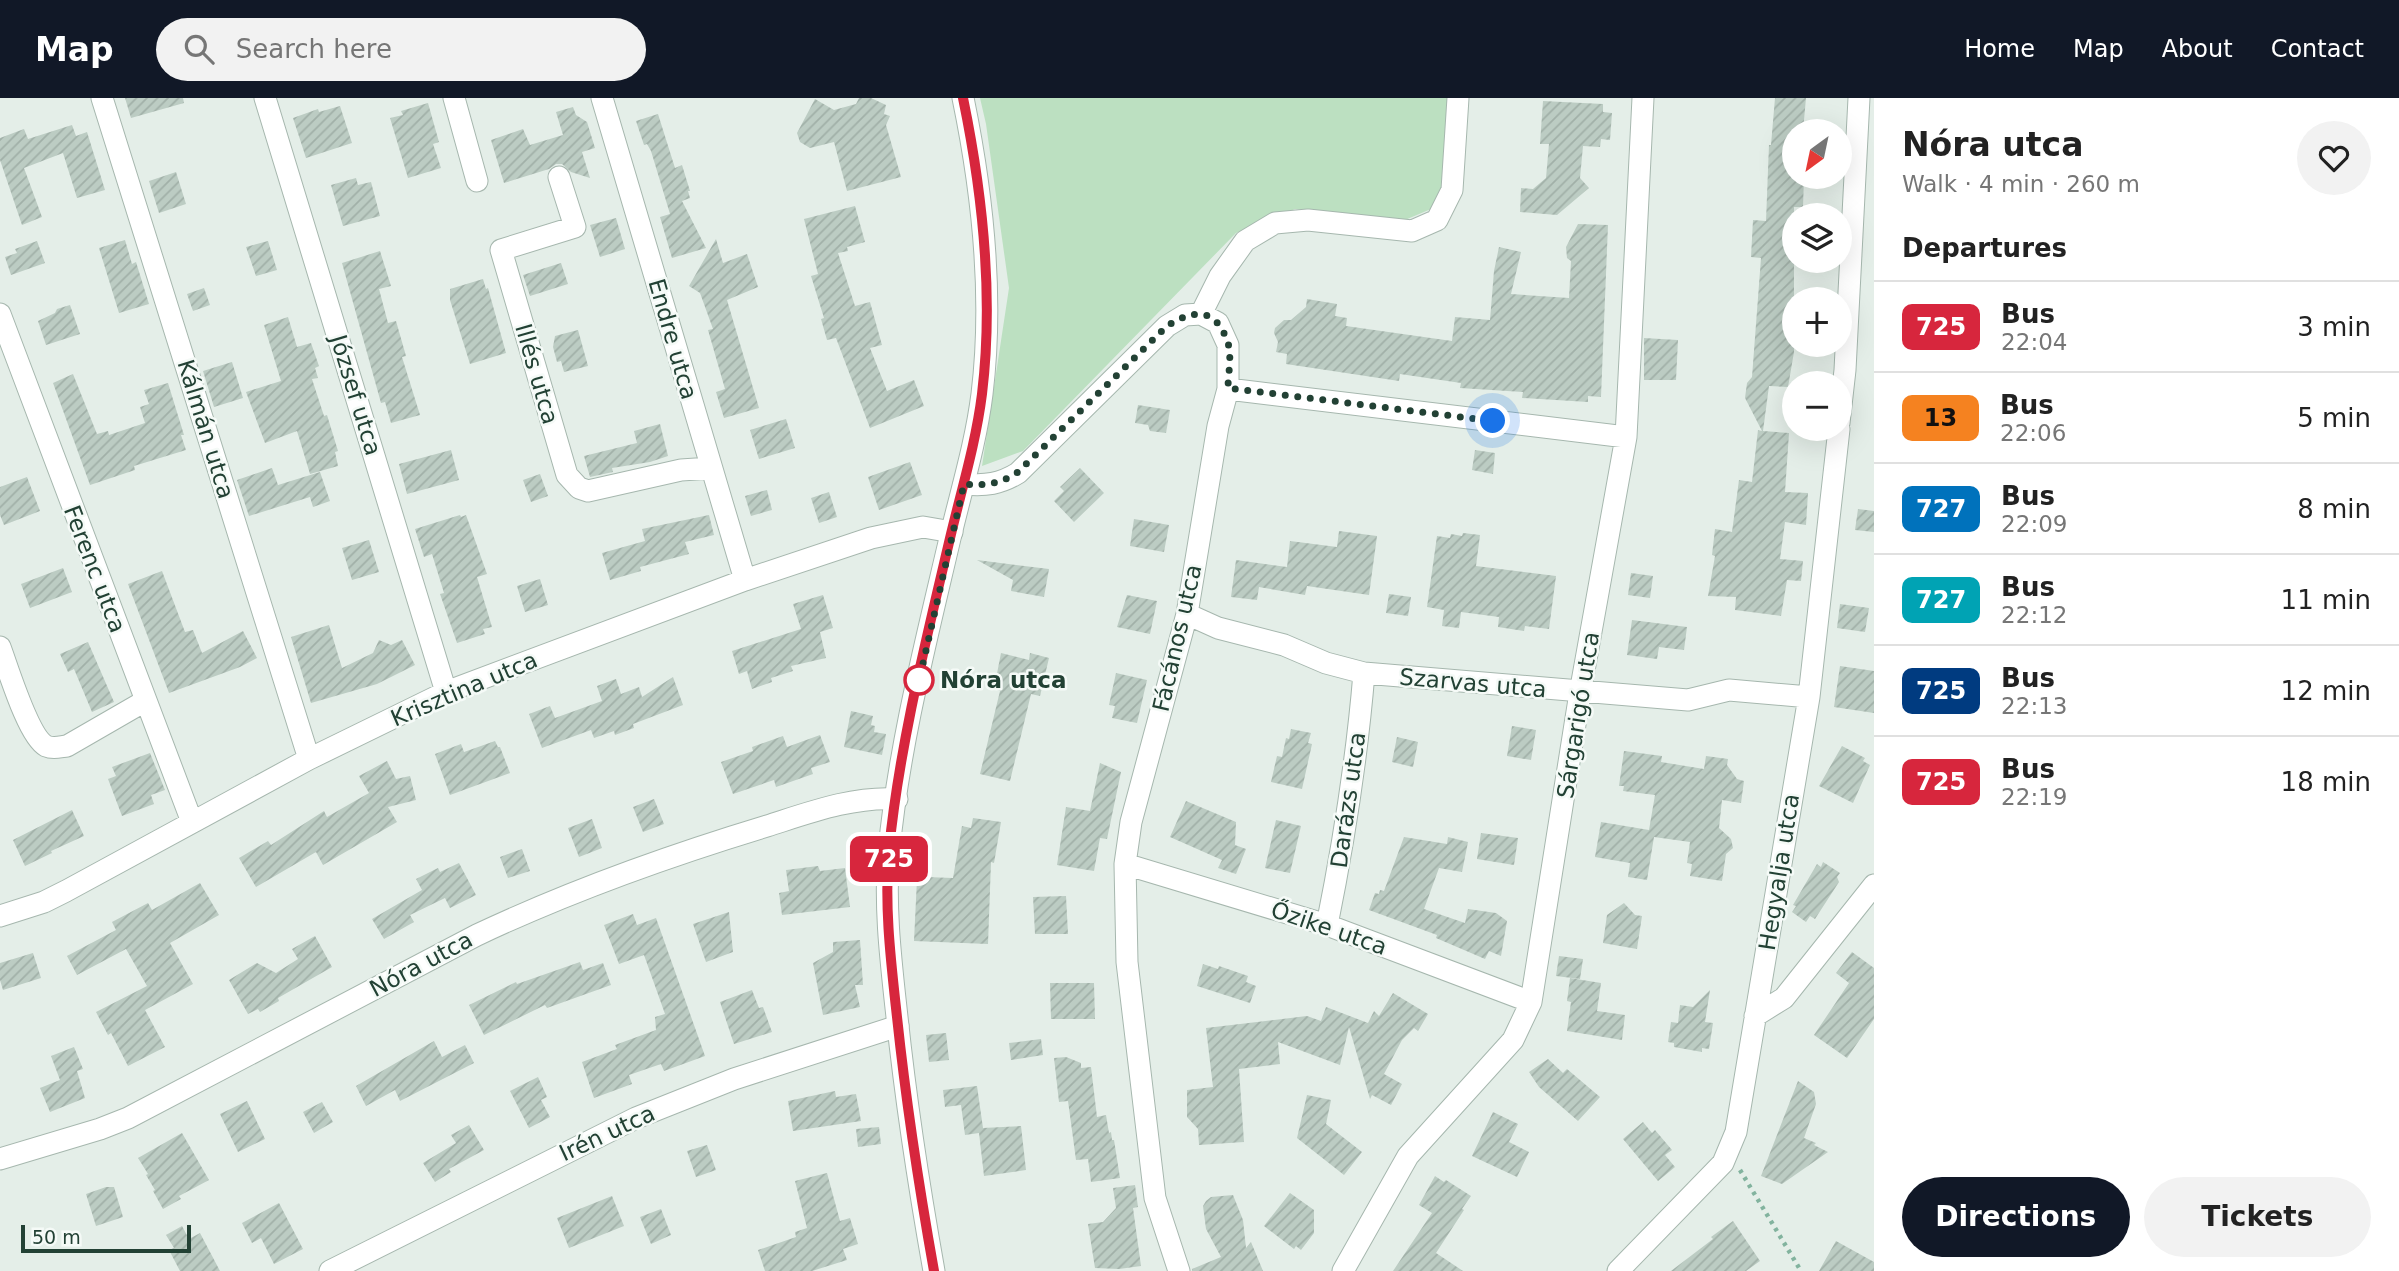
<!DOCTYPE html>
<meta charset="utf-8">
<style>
:root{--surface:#fff;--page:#f2f2f2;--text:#222;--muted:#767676;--line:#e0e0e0;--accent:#111827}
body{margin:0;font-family:"DejaVu Sans",sans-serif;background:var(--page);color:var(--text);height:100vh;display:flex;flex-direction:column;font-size:26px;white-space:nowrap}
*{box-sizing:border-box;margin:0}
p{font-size:23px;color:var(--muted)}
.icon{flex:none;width:38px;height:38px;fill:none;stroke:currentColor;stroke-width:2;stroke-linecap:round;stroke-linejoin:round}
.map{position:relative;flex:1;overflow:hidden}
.details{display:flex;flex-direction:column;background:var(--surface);width:525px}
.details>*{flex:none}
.badge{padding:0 14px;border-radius:10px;font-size:24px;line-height:46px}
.needle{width:46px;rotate:213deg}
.controls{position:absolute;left:1782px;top:21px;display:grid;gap:14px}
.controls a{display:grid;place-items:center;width:70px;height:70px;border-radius:50%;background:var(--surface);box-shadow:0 7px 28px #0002;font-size:35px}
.scale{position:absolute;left:21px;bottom:18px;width:170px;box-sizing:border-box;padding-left:7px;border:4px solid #224134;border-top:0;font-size:19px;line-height:24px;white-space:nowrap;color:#224134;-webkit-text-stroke:5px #f5faf7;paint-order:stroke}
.you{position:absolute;width:35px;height:35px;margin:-18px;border:5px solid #fff;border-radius:50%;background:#1a73e8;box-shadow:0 0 0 10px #1a73e833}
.map>.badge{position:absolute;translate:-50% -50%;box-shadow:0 0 0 4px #fff}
h2{padding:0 28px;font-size:26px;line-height:63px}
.round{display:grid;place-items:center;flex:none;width:74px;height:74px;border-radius:37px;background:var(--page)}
.summary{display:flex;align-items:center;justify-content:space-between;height:119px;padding:0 28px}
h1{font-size:33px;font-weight:600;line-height:52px}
.button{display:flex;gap:14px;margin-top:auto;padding:14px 28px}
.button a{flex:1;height:80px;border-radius:42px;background:var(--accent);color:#fff;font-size:28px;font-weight:600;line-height:80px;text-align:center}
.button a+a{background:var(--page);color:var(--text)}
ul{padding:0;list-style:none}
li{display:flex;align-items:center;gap:21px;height:91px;padding:0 28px;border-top:2px solid var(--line)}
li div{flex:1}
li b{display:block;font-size:26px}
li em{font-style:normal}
li .badge{min-width:77px;font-weight:700;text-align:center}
header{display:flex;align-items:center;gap:42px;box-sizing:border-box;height:98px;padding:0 35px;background:var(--accent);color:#fff}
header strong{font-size:33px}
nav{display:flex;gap:38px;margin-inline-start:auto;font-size:24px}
.search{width:490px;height:63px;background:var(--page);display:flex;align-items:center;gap:18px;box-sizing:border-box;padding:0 24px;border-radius:38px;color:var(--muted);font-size:26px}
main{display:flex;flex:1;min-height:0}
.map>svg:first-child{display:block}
.green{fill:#bce0c1}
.building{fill:url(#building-hatch)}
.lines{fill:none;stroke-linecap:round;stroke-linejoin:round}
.minor-casing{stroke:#a6b7ae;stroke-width:23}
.tertiary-casing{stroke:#a6b7ae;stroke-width:23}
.path{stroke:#82b39e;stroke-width:4.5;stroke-dasharray:3.5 5;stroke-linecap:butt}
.minor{stroke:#fff;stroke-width:21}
.tertiary{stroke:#fff;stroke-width:21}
.line-casing{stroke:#fff;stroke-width:16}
.line{stroke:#d7263d;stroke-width:10}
.walk{stroke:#224134;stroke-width:7;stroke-dasharray:0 12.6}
.stop-dot{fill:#fff;stroke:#d7263d;stroke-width:3.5}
.labels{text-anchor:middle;stroke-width:5;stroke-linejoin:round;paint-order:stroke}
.street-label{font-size:23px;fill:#224134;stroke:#f5faf7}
.stop-label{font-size:23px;font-weight:bold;fill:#224134;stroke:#f5faf7;text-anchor:start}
</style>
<header>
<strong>Map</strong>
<div class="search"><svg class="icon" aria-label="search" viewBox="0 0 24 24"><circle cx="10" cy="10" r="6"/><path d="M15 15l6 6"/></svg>Search here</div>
<nav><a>Home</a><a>Map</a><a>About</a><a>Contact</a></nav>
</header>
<main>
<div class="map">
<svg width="1874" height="1173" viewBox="0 0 1874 1173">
<defs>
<pattern id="building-hatch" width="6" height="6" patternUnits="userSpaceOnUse" patternTransform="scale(1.75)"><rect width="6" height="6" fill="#bcccc3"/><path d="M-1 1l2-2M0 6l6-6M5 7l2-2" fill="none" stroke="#a1b0a8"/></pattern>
</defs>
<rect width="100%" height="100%" fill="#e4eee8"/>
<path class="green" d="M980,0h476l-5,94 -20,17 -26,11 -110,-11 -59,24 -213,218 -41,15 27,-178 -23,-164z"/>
<path class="building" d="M125,0h58l1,5 -53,15z
M859,0h12l15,7 -2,9 6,2 -4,9 15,52 -54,14 -13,-49 -24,6 -10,-6 -3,-9 18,-34 19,11 22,-6z
M1775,0h31l-3,33h-9v46h10l-1,30h-9v145l-6,35 -19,-1 -6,45 26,2 -4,59 23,1 -2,32 -21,-3 -5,37 23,2 -2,20 -14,-1 -6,36 -46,-6 1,-13 -28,-1 7,-40 -3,-1 3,-26 17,3 7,-52 13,2 6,-52 4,1 -17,-33 2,-15 5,-6 9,-119 -10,-1 2,-37 13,1 3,-76h2z
M1543,3l60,3v8l9,1 -2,27 -9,-1 -1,8 -17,-1 -3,32 9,10 -32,27 -37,-3 1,-24 12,1 13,-11 3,-34h-9z
M428,5l11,39 -6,2 8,24 -33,10 -18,-60 13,-3 -2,-4z
M340,8l12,37 -46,15 -13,-40 25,-9 1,3z
M573,9l3,8 11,7 8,26 -13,4 8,26 -19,-6 -9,-8h-6l-7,5 -45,14 -13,-43 32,-11 7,16 33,-10 -7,-23z
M658,16l17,54 7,-3 8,26h-2l2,7 -8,3 24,47 -34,10 -12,-41 10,-3 -19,-63 -4,-7 -3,1 -8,-24z
M72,27l4,11 11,-4 18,58 -28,8 -14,-45 -39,15 18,49 -20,8 -22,-65v-22l24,-9 4,10z
M176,74l10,32 -27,9 -10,-32z
M356,80l2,7 13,-3 9,34 -37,10 -12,-41z
M855,108l10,36 -18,5 1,4 -10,2 17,53 15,-4 12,43 -12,3 17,43 27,-11 10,26 -54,22 -34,-90 -9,2 -6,-21 3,-1 -13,-42 7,-2 -14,-55z
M616,120l9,31 -25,8 -10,-32z
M1578,126l30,1 -7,172 -13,-1v6l-66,-4 1,-6 -63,-4 1,-5 -61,-9 -1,7 -113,-17 1,-10 -11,-2 2,-10 -4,-9 1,-5 9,-8h7l15,-13 1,-8 30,5 -2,12 12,2 -1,8 106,15 3,-24 35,3 4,-49 5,-24 22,5 -10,42 58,4 2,-37 -4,-3 -1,-11z
M716,141l7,24 24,-9 11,33 -31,13 32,108 -35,10 -8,-26 9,-3 -17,-59 5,-1 -13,-36 -11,-7z
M125,142l7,24 4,-2 13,42 -30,9 -20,-65z
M37,143l8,22 -34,12 -6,-18 12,-4 -2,-4z
M268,143l9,29 -21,6 -10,-29z
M380,153l11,35 -12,3 9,34 8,-2 10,35 -4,1 18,58 -29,8 -6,-21 -4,1 -39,-140z
M561,165l7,21 -38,12 -7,-21z
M483,181l3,10 2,-1 18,65 -36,11 -20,-64v-11z
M204,190l6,17 -17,6 -6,-17z
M70,207l10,29 -34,11 -8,-24 17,-8 2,-4z
M288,219l9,30 14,-4 8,23 -4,2 3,10 -6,1 12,37 3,-1 11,36 -3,1 3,14 -28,8 -13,-43 -32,12 -19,-51 35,-11 -17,-56z
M578,232l10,36 -24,6 -3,-11 -4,1 -4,-15 2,-11z
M1644,240l34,2 -2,40h-32z
M232,264l11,36 -29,9 -11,-36z
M73,276l24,60 11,-3 1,4 36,-12 -5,-16 9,-3 -5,-14 24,-7 16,52h-3l5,15 -52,16 1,4 -45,15 -37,-102z
M1138,307l32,5 -4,23 -16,-2 -2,-6 -13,-2z
M786,321l9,29 -36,11 -9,-29z
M660,326l8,32 -18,6 -38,6 1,4 -23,5 -6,-21 53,-13 -3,-12z
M451,352l8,30 -52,14 -8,-30z
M1475,352l20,3 -2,21 -21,-4z
M910,364l12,33 -43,15 -11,-33z
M272,370l6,17 42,-13 10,29 -17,6 -3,-10 -61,19 -12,-36z
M1080,370l24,25 -30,29 -20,-21 10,-10 -4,-4z
M540,376l8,22 -17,6 -8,-22z
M27,379l13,34 -36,14 -4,-10v-28z
M767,392l5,20 -21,6 -6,-20z
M829,394l8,25 -18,6 -8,-25z
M1858,411l16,2v21l-19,-2z
M460,417l1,2 5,-2 21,59 -10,3 15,50 -9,2 2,5 -28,9 -17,-49 4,-1 -12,-39 -8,3 -9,-28z
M709,417l5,20 -29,7 4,12 -49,13 1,4 -31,9 -8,-27 43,-12 -3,-12z
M1134,421l35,6 -5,27 -34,-6z
M1339,433l38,5 -8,59 -62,-9 -2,9 -46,-8 -2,13 -26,-3 5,-37 51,7 3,-26 47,6z
M1463,435l17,2 -4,31 80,10 -7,53 -24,-3 -1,5 -26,-4 1,-10 -38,-5 -2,16 -17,-2 2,-16 -17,-3 10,-71 13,2 1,-4 11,2z
M369,442l10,32 -27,8 -10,-32z
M977,462l72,9 -5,28 -33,-6 2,-11z
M63,470l9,24 -42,16 -9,-24z
M162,473l23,61 8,-2 9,23 41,-22 14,27 -17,9 -71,26 -41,-109z
M1631,475l22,3 -3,22 -22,-3z
M540,481l8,26 -23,7 -8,-26z
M1389,496l22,3 -3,19 -22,-3z
M823,497l10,33 -13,4 6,26 -35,8 2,5 -22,7 1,4 -20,7 -5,-18 -8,3 -7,-23 69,-22 -8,-25z
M1127,497l30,6 -7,33 -33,-7z
M1840,506l29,4 -4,24 -28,-4z
M1632,522l55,7 -3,23 -25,-3 -2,12 -30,-4z
M329,527l13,43 31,-15 6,-13 12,5 11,-5 13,25 -38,19 -66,19 -20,-66z
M88,544l26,60 -22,10 -18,-43 -6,3 -8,-18z
M1001,555l28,7 1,-7 19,5 -9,38 -9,-2 -21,87 -30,-7 20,-83 -6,-2z
M1840,568l34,5v42l-40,-6z
M1116,575l31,7 -10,43 -25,-5 3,-12 -6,-1z
M673,579l10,28 -50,19 1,4 -19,7 -1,-4 -20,7 -3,-8 -49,18 -13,-34 21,-8 5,12 47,-17 -5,-15 19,-7 5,15 18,-7 3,10z
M851,613l22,5 -2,9 4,1 -1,6 12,2 -4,21 -38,-8z
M1512,628l24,4 -5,30 -24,-4z
M1291,631l20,4 -3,10 4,1 -10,45 -31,-7 6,-26 5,1 4,-19 3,1z
M820,637l10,27 -19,6 2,6 -37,13 -2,-7 -41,14 -12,-32 32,-11 -1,-4 31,-11 4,11z
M1397,639l21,5 -5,25 -21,-5z
M495,643l3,6h2l10,26 -60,22 -15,-41 26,-10 3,8z
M1842,648l23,12 -2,3 7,4 -17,38 -34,-17z
M1624,653l38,5 -1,6 43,7 2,-13 22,3 -1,6 10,14 7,2 -3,22 -19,-3 -3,28 12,11 2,9 -7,6 -4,27 -32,-5 2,-12 -5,-1 3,-21 -36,-5 -7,43 -19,-3 2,-14 -35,-6 6,-35 48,8 6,-35 -32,-4 1,-5h-5z
M150,655l15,37 -14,5 3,9 -32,12 -14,-37 8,-3 -4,-9z
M387,663l9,18 14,-3 6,24 -28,7 9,15 -74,43 -7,-13 -60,35 -17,-29 29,-17 3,4 53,-34 3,6 42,-24 -10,-17z
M1100,665l21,9 -14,67 -7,-1 -6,33 -37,-6 9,-58 24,4z
M654,701l10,25 -21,8 -10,-25z
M1186,703l50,21 -1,23 11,4 -10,25 -18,-6 4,-8 -52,-23z
M72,712l12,26 -33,15 1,2 -27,13 -12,-26z
M973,720l28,4 -7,41 -3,-1 -3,82 -74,-3 3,-62 9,1v-3l27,1 9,-52 9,2z
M592,721l10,29 -23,9 -11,-29z
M1276,722l25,6 -11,47 -25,-5z
M1481,735l37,5 -4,27 -37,-6z
M1404,739l43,7 1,-7 20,5 -6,30 -23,-4 -15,41 41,14 3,-14 28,4 11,8 -6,35 -12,-5 -4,8 -49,-21 1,-3 -68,-25 6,-17 4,1 1,-4 4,1z
M522,751l8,22 -22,7 -8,-21z
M1823,764l17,11 -3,4 2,5 -24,37 -5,-3 -4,6 -14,-10 4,-6 -3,-1 24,-41 4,3z
M459,765l17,32 -26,13 -5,-10 -35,17 4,7 -30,17 -12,-20 50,-29 -6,-11 22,-11 2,4z
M818,768l2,5 25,-3 5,39 -68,8 -3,-22 10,-2 -3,-21z
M200,785l19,32 -49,28 23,41 -48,26 20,37 -37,19 -17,-33 -3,2 -12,-23 51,-26 -21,-37 -49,26 -10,-19 49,-26 -4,-8 36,-19 4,7z
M1066,798l2,38h-33l-2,-37z
M1624,805l11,12 7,1 -5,33 -34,-6 4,-28z
M729,814l4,40 -27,10 -13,-38z
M633,816l4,11 19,-7 49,138 -41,15 -3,-7 -32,11 3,9 -38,14 -12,-36 35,-13 -2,-4 41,-15 -1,-13 10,-3 -21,-59 -25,9 -15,-39z
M315,838l17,31 -54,31 1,3 -19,11 -2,-3 -10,5 -19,-34 28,-17 19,10 22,-14 -6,-10z
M860,842l3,45h-8l5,22 -37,8 -10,-52 20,-11v-10z
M1852,854l22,16v51l-27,39 -33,-23 35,-52 -13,-10z
M33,855l8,25 -38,12 -3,-10v-17z
M1559,858l24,3 -3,20 -24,-3z
M580,864l3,8 20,-7 8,22 -64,23 -2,-3 -61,30 -15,-30 47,-23 1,2z
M1203,866l15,5 1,-3 29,10 -2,6 10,4 -6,17 -53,-17z
M1570,880l31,5 -4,28 28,4 -3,25 -55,-9 4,-29 -4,-1z
M1050,885h44l1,36h-44z
M752,892l7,18 4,-1 9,25 -38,12 -14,-42z
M1710,892l-5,32 8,1 -4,26 -7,-1v4l-28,-5v-4l-6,-1 3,-20 7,1 2,-18 13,2z
M1393,895l35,21 -10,17 -4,-3 -12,12 -18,34 18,10 -11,21 -19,-10 -2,4 -21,-72 -9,38 -62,-23 2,22 -41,5 5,73 -45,3 -1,-16 -11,-12v-27l26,-3 -7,-59 101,-12 14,5 5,-14 42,16 6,-12 5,5z
M946,935l3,27 -20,2 -3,-27z
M1041,941l2,16 -32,5 -2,-17z
M434,943l8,16 23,-12 9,18 -74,38 -5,-11 -29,16 -10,-20z
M74,949l9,22 -6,2 8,27 -35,14 -10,-24 20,-8 -9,-24z
M1066,959l15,6v5l10,-1 6,50 9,-2 3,18 2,-1 1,8h2l6,38 -29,4 -3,-23 -12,1 -8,-59 -9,1 -5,-44z
M1548,961l15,14 4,-4 33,28 -22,24 -39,-34 -10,-15z
M538,979l9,20 -6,3 9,17 -21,11 -19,-37z
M1798,983l16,11 2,12 -12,34 12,5 -2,2 14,7 -46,32 -21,-8z
M977,988l6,42 38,-2 5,44 -42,6 -5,-43 -14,2 -4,-30 -16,2 -2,-17z
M835,993l1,6 20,-3 5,27 -68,10 -5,-30z
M1307,997l24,5 -5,24 36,28 -18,23 -47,-37z
M247,1003l18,38 -27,13 -18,-38z
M322,1004l11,20 -19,11 -11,-21z
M1493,1014l25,12 -9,18 20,10 -12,25 -45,-21z
M1643,1024l9,11 3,-3 17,20 -7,5 10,12 -17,14 -35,-42z
M469,1027l15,25 -35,19 2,3 -16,10 -12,-19 33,-20 -5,-8z
M879,1029l2,17 -23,3 -2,-18z
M182,1035l27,47 -30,16 2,3 -18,10 -10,-18 2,-1 -9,-15 2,-1 -10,-16z
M707,1047l9,25 -20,7 -9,-26z
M827,1075l13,48 10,-3 8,26 -15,5 4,11 -35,11h-47l-7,-21 38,-13 -1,-5 12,-4 -12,-47z
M1435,1078l9,6 2,-2 25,16 -9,13 2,1 -28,43 27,18h-70l39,-58 -13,-8z
M1135,1087l3,22 -5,1 8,58 -22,3 -24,-1 -7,-44 15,-2 13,-14 -3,-20z
M106,1089h8l9,30 -27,9 -10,-32z
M1290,1095l24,17v23l-13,17 -5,-4 -2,3 -30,-23z
M1233,1097l10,25 3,28 5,-6 12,29h-71v-2l29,-12 -15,-28 -3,-23 3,-5 5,-4z
M612,1098l12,30 -55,22 -12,-30z
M279,1105l24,46 -29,15 -13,-26 -9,5 -10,-20z
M661,1111l10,26 -20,9 -11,-27z
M1733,1123l27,40 -14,10h-75l42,-32 -2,-2z
M182,1128l7,13 11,-6 20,38h-40l-11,-21 5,-2 -8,-13z
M1836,1143l38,21v9h-55z"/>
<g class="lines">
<defs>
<path id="minor" d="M102,0l207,661
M265,0l181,594
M454,0l23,83
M602,0l143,482
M559,79l16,50 -74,23 66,225 12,13 9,3 93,-21 30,-2
M0,216l192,508
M1201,216l19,-38 25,-35 30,-18 33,-3 104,11 25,-11 15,-30 6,-92
M1228,291l398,48
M1839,325l6,-53 14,-272
M964,386c22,2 36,0 54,-11l149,-147 18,-11 16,-1 17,9 10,22v44l-10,37 -31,188 -56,208 -6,42 2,98 28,236 24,73
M1187,516l31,14 66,17 42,18 38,10 324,27 41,-10 80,7
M0,549c8,21 28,89 46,99 7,3 13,1 21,0l78,-45
M1125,766l202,61 204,77
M0,818l44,-14 22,-11 243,-132 137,-67 299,-112 126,-42 52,-11 29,5
M1327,827c17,-84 30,-167 37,-252
M1755,918l29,-18 90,-113
M0,1061l100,-30 28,-11 349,-183c93,-44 191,-79 290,-109 41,-13 86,-30 130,-27
M330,1173l306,-153 98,-39 164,-53
M1343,1173l65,-115 105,-116 18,-38 49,-309 46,-256 17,-339
M1618,1173l105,-108 13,-31 73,-435 30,-268"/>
<path id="tertiary" d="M934,1173c-15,-84 -28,-169 -37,-254 -6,-55 -13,-111 -8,-167 10,-105 38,-213 62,-316 11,-46 25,-92 31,-140 12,-99 1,-199 -19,-296"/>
</defs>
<use href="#minor" class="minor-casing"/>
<use href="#tertiary" class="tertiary-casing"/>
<path class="path" d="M1740,1072l61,101"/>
<use href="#minor" class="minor"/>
<use href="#tertiary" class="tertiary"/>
</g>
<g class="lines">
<defs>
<path id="line" d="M934,1173c-15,-84 -28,-169 -37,-254 -6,-55 -13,-111 -8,-167 10,-103 38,-214 62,-316 11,-46 25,-92 31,-140 12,-99 1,-199 -19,-296"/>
</defs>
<use href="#line" class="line-casing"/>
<use href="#line" class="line"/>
<path class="walk" d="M919,582l-2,10 47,-206c22,2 36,0 54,-12l149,-146c27,-17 49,-19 61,17 4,13 0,32 0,45l265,33"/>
</g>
<circle class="stop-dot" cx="919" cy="582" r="14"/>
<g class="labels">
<g class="street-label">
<text transform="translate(673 241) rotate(74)" y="8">Endre utca</text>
<text transform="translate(537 276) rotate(74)" y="8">Illés utca</text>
<text transform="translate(356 297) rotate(73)" y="8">József utca</text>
<text transform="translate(206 331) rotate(73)" y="8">Kálmán utca</text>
<text transform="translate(95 471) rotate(69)" y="8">Ferenc utca</text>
<text transform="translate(1177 540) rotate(-77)" y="8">Fácános utca</text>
<text transform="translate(1473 585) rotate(5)" y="8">Szarvas utca</text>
<text transform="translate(464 591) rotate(-23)" y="8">Krisztina utca</text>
<text transform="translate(1578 617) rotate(-81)" y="8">Sárgarigó utca</text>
<text transform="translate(1348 702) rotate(-82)" y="8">Darázs utca</text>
<text transform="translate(1779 774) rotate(-81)" y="8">Hegyalja utca</text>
<text transform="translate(1329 830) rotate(19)" y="8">Őzike utca</text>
<text transform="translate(421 866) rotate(-28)" y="8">Nóra utca</text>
<text transform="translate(607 1035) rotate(-25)" y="8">Irén utca</text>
</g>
<g class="stop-label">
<text x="940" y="590">Nóra utca</text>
</g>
</g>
</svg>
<div class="controls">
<a><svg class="needle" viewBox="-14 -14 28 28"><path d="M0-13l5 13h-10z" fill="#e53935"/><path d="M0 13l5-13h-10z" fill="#767676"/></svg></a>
<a><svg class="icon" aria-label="layers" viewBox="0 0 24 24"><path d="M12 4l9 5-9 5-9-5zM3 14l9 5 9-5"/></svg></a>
<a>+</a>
<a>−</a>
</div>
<div class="scale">50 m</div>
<div class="you" style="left:1493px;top:323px"></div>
<b class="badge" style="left:889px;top:761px;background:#d7263d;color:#fff">725</b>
</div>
<section class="details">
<div class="summary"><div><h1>Nóra utca</h1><p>Walk · 4 min · 260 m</p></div><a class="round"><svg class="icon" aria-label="heart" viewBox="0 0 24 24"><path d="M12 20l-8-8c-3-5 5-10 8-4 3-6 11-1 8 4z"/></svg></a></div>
<h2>Departures</h2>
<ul>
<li><span class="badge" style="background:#d7263d;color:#fff">725</span><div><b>Bus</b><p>22:04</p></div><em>3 min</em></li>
<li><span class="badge" style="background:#f58220;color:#111">13</span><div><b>Bus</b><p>22:06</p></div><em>5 min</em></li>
<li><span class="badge" style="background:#0072bc;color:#fff">727</span><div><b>Bus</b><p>22:09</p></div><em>8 min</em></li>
<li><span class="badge" style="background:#00a3b4;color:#fff">727</span><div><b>Bus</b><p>22:12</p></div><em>11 min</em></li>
<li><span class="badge" style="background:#003b80;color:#fff">725</span><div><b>Bus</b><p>22:13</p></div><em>12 min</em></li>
<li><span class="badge" style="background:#d7263d;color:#fff">725</span><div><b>Bus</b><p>22:19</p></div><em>18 min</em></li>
</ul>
<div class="button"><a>Directions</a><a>Tickets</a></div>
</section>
</main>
